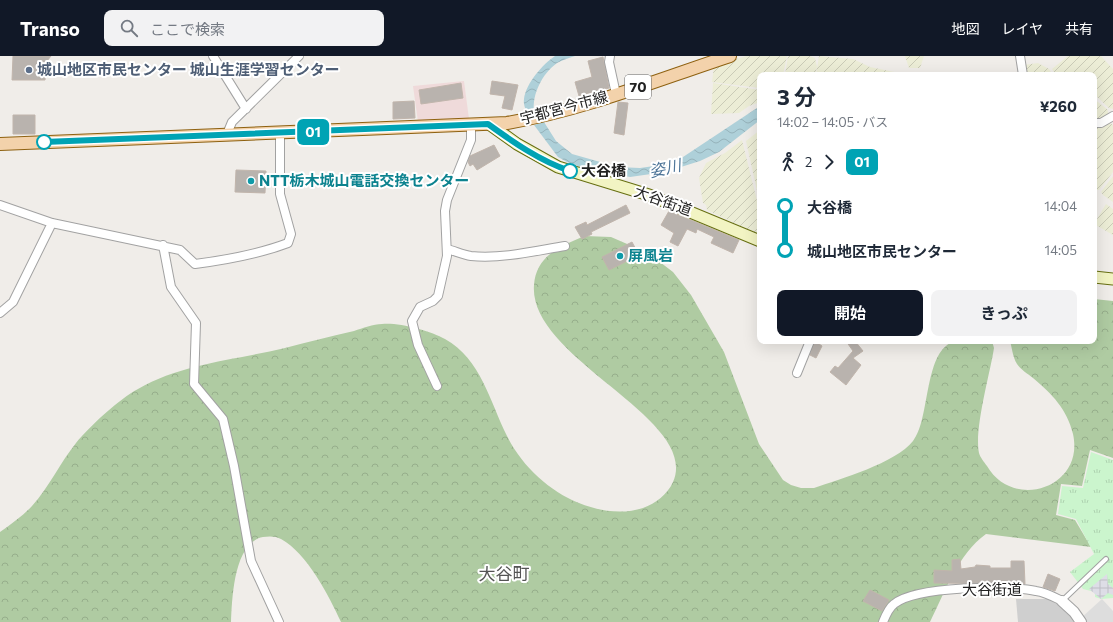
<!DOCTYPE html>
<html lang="ja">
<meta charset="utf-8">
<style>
:root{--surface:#fff;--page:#f2f2f3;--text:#1f2937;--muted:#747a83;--accent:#111827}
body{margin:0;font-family:Commissioner,"Noto Sans JP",sans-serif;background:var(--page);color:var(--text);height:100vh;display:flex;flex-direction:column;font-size:15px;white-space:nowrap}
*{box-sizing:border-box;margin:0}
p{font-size:13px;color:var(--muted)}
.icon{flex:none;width:22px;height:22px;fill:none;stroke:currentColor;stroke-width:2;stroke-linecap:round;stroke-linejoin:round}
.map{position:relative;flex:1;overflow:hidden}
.panel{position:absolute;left:757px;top:16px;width:340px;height:272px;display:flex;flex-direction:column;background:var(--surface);border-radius:8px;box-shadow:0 4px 16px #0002}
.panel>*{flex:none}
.badge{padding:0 8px;border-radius:6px;font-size:14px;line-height:26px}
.map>.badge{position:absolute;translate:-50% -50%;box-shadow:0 0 0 2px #fff}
.legs{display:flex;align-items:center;gap:6px;height:44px;padding:0 20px;font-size:13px}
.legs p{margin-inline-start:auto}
.overview{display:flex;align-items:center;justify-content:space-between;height:68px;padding:0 20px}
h1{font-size:22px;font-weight:700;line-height:30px}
.cta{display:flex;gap:8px;margin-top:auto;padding:8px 20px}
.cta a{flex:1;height:46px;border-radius:8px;background:var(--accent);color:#fff;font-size:16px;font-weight:700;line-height:46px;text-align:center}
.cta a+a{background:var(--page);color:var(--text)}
ul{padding:0 20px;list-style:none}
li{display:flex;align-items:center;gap:14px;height:44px;font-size:15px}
li i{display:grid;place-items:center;width:6px;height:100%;margin:0 5px;background:currentColor}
li i::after{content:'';width:10px;height:10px;margin:-5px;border:3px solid;border-radius:50%;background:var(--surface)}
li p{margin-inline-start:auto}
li:first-child i{background:linear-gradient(#0000 50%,currentColor 0)}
li:last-child i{background:linear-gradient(currentColor 50%,#0000 0)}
header{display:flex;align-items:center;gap:24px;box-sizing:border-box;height:56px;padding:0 20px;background:var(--accent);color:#fff}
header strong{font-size:19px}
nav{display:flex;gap:22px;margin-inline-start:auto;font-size:14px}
.search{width:280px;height:36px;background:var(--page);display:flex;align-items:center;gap:10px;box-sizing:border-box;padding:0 14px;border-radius:8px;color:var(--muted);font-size:15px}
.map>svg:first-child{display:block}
.commercial{fill:#efdada}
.religious{fill:#cfcfcf}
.farmland{fill:url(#farmland-furrows)}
.forest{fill:url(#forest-crowns)}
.park{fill:url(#park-tufts)}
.parking{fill:#ddd}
.plaza{fill:url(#plaza-grid)}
.water{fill:url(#water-waves)}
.building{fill:#b9b3ae;stroke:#c1b5ac}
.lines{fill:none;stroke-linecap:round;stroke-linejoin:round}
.service-casing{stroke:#a2a2a2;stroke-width:6}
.minor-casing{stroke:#a2a2a2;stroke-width:10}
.tertiary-casing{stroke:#a2a2a2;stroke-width:12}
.secondary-casing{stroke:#676f11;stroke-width:13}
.primary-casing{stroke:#8e6110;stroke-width:14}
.service{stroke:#fff;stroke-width:4}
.minor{stroke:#fff;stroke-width:8}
.tertiary{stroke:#fff;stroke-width:10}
.secondary{stroke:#f2f4c3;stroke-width:11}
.primary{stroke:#f3d2ab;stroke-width:12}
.line-1-casing{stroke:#fff;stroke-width:9}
.line-1{stroke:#00a3b4;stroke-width:6}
.service-dot{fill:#5c6f8a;stroke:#fff;stroke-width:1.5}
.stop-1-dot{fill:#fff;stroke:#00a3b4;stroke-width:2}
.culture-dot{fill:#0f9aa8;stroke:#fff;stroke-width:1.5}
.labels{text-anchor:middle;stroke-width:4;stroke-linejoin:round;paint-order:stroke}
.shield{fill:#fff;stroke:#646464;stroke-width:1}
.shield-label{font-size:14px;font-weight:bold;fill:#212121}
.service-label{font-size:15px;font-weight:bold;fill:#4e5e75;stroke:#fff;text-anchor:start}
.street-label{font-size:15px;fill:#212121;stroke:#fff}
.stop-label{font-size:15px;font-weight:bold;fill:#212121;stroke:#fff;text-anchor:start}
.culture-label{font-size:15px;font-weight:bold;fill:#0d838f;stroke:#fff;text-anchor:start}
.water-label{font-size:16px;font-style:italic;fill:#4f7699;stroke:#fff}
.quarter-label{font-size:17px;fill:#545454;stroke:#fff}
</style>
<header>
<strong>Transo</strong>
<div class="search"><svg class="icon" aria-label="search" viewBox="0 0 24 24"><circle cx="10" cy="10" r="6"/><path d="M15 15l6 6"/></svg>ここで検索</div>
<nav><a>地図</a><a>レイヤ</a><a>共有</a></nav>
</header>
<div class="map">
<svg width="1113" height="566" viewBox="0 0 1113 566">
<defs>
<pattern id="farmland-furrows" width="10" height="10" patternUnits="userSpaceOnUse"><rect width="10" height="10" fill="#ecedd6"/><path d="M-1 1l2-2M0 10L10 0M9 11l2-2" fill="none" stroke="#cacbb7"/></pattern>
<pattern id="forest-crowns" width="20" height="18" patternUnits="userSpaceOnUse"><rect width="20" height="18" fill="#afcba2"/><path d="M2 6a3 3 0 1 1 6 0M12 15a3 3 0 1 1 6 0" fill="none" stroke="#96ae8b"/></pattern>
<pattern id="park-tufts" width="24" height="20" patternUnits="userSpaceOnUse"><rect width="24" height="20" fill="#cbf5cd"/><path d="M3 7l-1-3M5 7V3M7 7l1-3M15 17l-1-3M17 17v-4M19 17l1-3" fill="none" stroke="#aed2b0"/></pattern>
<pattern id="plaza-grid" width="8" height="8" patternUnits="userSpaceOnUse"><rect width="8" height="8" fill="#dddde6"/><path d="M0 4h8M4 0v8" fill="none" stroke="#bdbdc5"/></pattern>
<pattern id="water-waves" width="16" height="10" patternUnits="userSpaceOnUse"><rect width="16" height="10" fill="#aed0d9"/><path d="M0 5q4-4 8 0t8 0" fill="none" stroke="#95b2ba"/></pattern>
</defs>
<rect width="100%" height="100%" fill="#f0ede9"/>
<path class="commercial" d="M464,25l5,38 -51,3 -5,-36z"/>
<path class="religious" d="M1016,543h32l18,10 8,13h-56z"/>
<path class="farmland" d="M746,0h41l-4,19h-23v13l-48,-6 2,-16z
M788,0h22l5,2 2,9 -2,8h-30z
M819,0l34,3 17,8 29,6v2h-83z
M905,0h19l-4,12h-11z
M1068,0h33l12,13v40l-4,-1 -15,-14v-19h-38l-4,-6z
M1038,7l11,6 4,6h-27l-2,-10z
M713,27l47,7v12l-11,4 -10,7 -28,1z
M1094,43l13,10 2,6 -6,4 -9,2z
M1108,66l5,3v47l-14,18h-5v-65z
M760,74v74l-14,-63z
M742,84l18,73v20h-5l-48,-23 -1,-5 -3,-2 -4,-25 7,-15 19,-10z
M1113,120v26l-10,-7 -2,-3z
M1106,148l7,5v26l-19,-11z"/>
<path class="forest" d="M585,180l26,1 37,16 25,19 18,23 33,57 35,92 24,36 8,5 10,3h13c26,-9 82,-25 99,-47 18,-22 10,-93 43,-100 11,-2 25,0 36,0l2,7c-4,26 -20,81 -15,105 1,4 5,9 8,13 26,45 98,22 86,-32 -6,-25 -21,-40 -40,-56 -5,-4 -13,-9 -16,-14 -4,-6 -5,-16 -7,-23h84v-42l19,2v157l-23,-8 -8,36 -21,-2 -5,31 19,5 16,27 -105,-13c-28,20 -41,58 -56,88h-589c-12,-26 -34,-69 -60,-83 -5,-3 -12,-3 -18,-2 -29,5 -31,61 -32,85h-231v-90c11,-8 23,-16 32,-26 17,-19 28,-43 44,-63 13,-16 43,-44 62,-54 45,-26 98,-29 147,-41 23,-6 46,-12 69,-17 9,-3 19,-7 28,-7 16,-2 49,7 63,15 36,20 45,63 62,97 15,30 42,55 72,67 20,8 43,12 64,5 13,-5 24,-13 30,-26 28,-64 -145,-123 -139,-197 2,-29 26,-39 51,-49z"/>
<path class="park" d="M1091,396l22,8v138l-12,1 -6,-2v-5l-12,-3 -13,-17 24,-18 -18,-35 -18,-5 4,-28 21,2z"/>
<path class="parking" d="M1102,543l11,12v11h-30l-3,-3z"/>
<path class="plaza" d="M1107,518l1,10 5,4v7l-5,-2 -7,6 -12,-10z"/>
<path class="water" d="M555,0h20c-6,2 -13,4 -18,7 -15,11 -25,31 -23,49l-7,2c-1,-4 -4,-10 -3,-15 2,-16 19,-35 31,-43z
M760,50v14l-41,32 -19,9 -35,11 -35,5 -47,-9 -16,-6 -9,-5 -24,-32 10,-3 12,19 16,13 46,13 22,1 21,-3 22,-8z"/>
<path class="building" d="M13,0h38l-4,5 -2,19h-33z
M603,1l6,31 -30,8 -4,-14 17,-5 -4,-16z
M492,25l26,4 -6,25 -10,-2 3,-12 -15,-2z
M461,27l2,15 -42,6 -2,-14z
M414,45l1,17 -22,1v-17z
M618,46l10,1 -4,32 -10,-2z
M13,59h22v19h-22z
M494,89l6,11 -23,14 -4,-6 -3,2 -2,-4 2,-6z
M236,114l30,1 -1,22 -30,-1z
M626,149l4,8 -39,19 1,2 -10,5 -7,-12 11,-5 1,3z
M669,155l70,29 -6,13 -22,-10 3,-6 -17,-8 -1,4 -9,-4 -9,17 -8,-4 4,-9 -13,-8z
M632,186l7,13 -30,15 -7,-13z
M815,285h6l-2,3 3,2 -6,12 -6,-3z
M846,285h9l8,10 -10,7 8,7 -15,20 -16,-13 5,-6 3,2 15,-17z
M960,503l1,10 14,-2 1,-2 14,1v2h21v-7h13l1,23 -91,-1v-13l18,1v-11z
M1048,518l12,5 -5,12 -12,-4z
M870,534l19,10 -7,11 -19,-10z"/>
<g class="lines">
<defs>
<path id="service" d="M1062,545l44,-42"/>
<path id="minor" d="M213,0l33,53
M610,0l-1,6 7,32
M1020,0l3,19
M1094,67h7l12,-7
M227,78l5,-12 67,-66
M0,149l52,18 128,27 15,14c31,-4 64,-10 93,-21l3,-9 -11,-40v-61
M163,189l8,42 25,36 -2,61 29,35 11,47 17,95 28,61
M447,193c8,2 16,6 24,7 31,3 64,-5 94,-10
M0,257l13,-11 39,-79
M797,317l13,-32
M437,330l-19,-41 -6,-24 8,-14 13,-6 5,-5 9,-40 -2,-45 2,-11 24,-60v-15
M883,566c2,-5 7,-15 11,-18 22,-18 114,-19 142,-13 9,1 18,6 26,10"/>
<path id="tertiary" d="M1062,545l12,11 7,10"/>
<path id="secondary" d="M489,68l28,20 41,23 91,28 111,46
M1094,221l19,2"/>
<path id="primary" d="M0,88l507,-21c76,-13 150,-43 223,-67"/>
</defs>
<use href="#service" class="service-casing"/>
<use href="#minor" class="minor-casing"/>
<use href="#tertiary" class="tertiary-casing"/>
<use href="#secondary" class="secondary-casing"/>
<use href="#primary" class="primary-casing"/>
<use href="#service" class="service"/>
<use href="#minor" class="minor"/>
<use href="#tertiary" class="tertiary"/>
<use href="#secondary" class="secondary"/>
<use href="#primary" class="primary"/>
</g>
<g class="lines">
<defs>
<path id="line-1" d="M44,86l444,-18c25,18 52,37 82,47"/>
</defs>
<use href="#line-1" class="line-1-casing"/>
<use href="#line-1" class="line-1"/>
</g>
<circle class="service-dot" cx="29" cy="14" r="4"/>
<g class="stop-1-dot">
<circle cx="44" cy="86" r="7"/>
<circle cx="570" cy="115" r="7"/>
</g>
<g class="culture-dot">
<circle cx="251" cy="125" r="4"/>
<circle cx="620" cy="200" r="4"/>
</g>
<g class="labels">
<rect class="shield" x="625" y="19" width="26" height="24" rx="3"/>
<g class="shield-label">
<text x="638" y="36">70</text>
</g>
<g class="service-label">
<text x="37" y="19">城山地区市民センター 城山生涯学習センター</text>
</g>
<g class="street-label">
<text transform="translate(564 52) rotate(-15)" y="5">宇都宮今市線</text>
<text transform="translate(663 145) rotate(20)" y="5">大谷街道</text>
<text x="992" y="539">大谷街道</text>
</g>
<g class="stop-label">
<text x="581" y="120">大谷橋</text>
</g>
<g class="culture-label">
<text x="259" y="130">NTT栃木城山電話交換センター</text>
<text x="628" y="205">屏風岩</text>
</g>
<g class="water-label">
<text transform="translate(665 112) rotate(-12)" y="6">姿川</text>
</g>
<g class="quarter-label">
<text x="504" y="524">大谷町</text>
</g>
</g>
</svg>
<b class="badge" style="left:313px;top:76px;background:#00a3b4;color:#fff">01</b>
<section class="panel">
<div class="overview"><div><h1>3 分</h1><p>14:02 – 14:05 · バス</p></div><b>¥260</b></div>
<div class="legs"><svg class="icon" aria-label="walk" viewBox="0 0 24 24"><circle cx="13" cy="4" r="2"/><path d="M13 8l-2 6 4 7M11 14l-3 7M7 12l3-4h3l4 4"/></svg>2<svg class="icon" aria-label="forward" viewBox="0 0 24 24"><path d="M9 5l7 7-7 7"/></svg><b class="badge" style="background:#00a3b4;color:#fff">01</b></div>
<ul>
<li><i style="color:#00a3b4"></i><b>大谷橋</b><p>14:04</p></li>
<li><i style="color:#00a3b4"></i><b>城山地区市民センター</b><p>14:05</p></li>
</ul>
<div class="cta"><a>開始</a><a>きっぷ</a></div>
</section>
</div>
